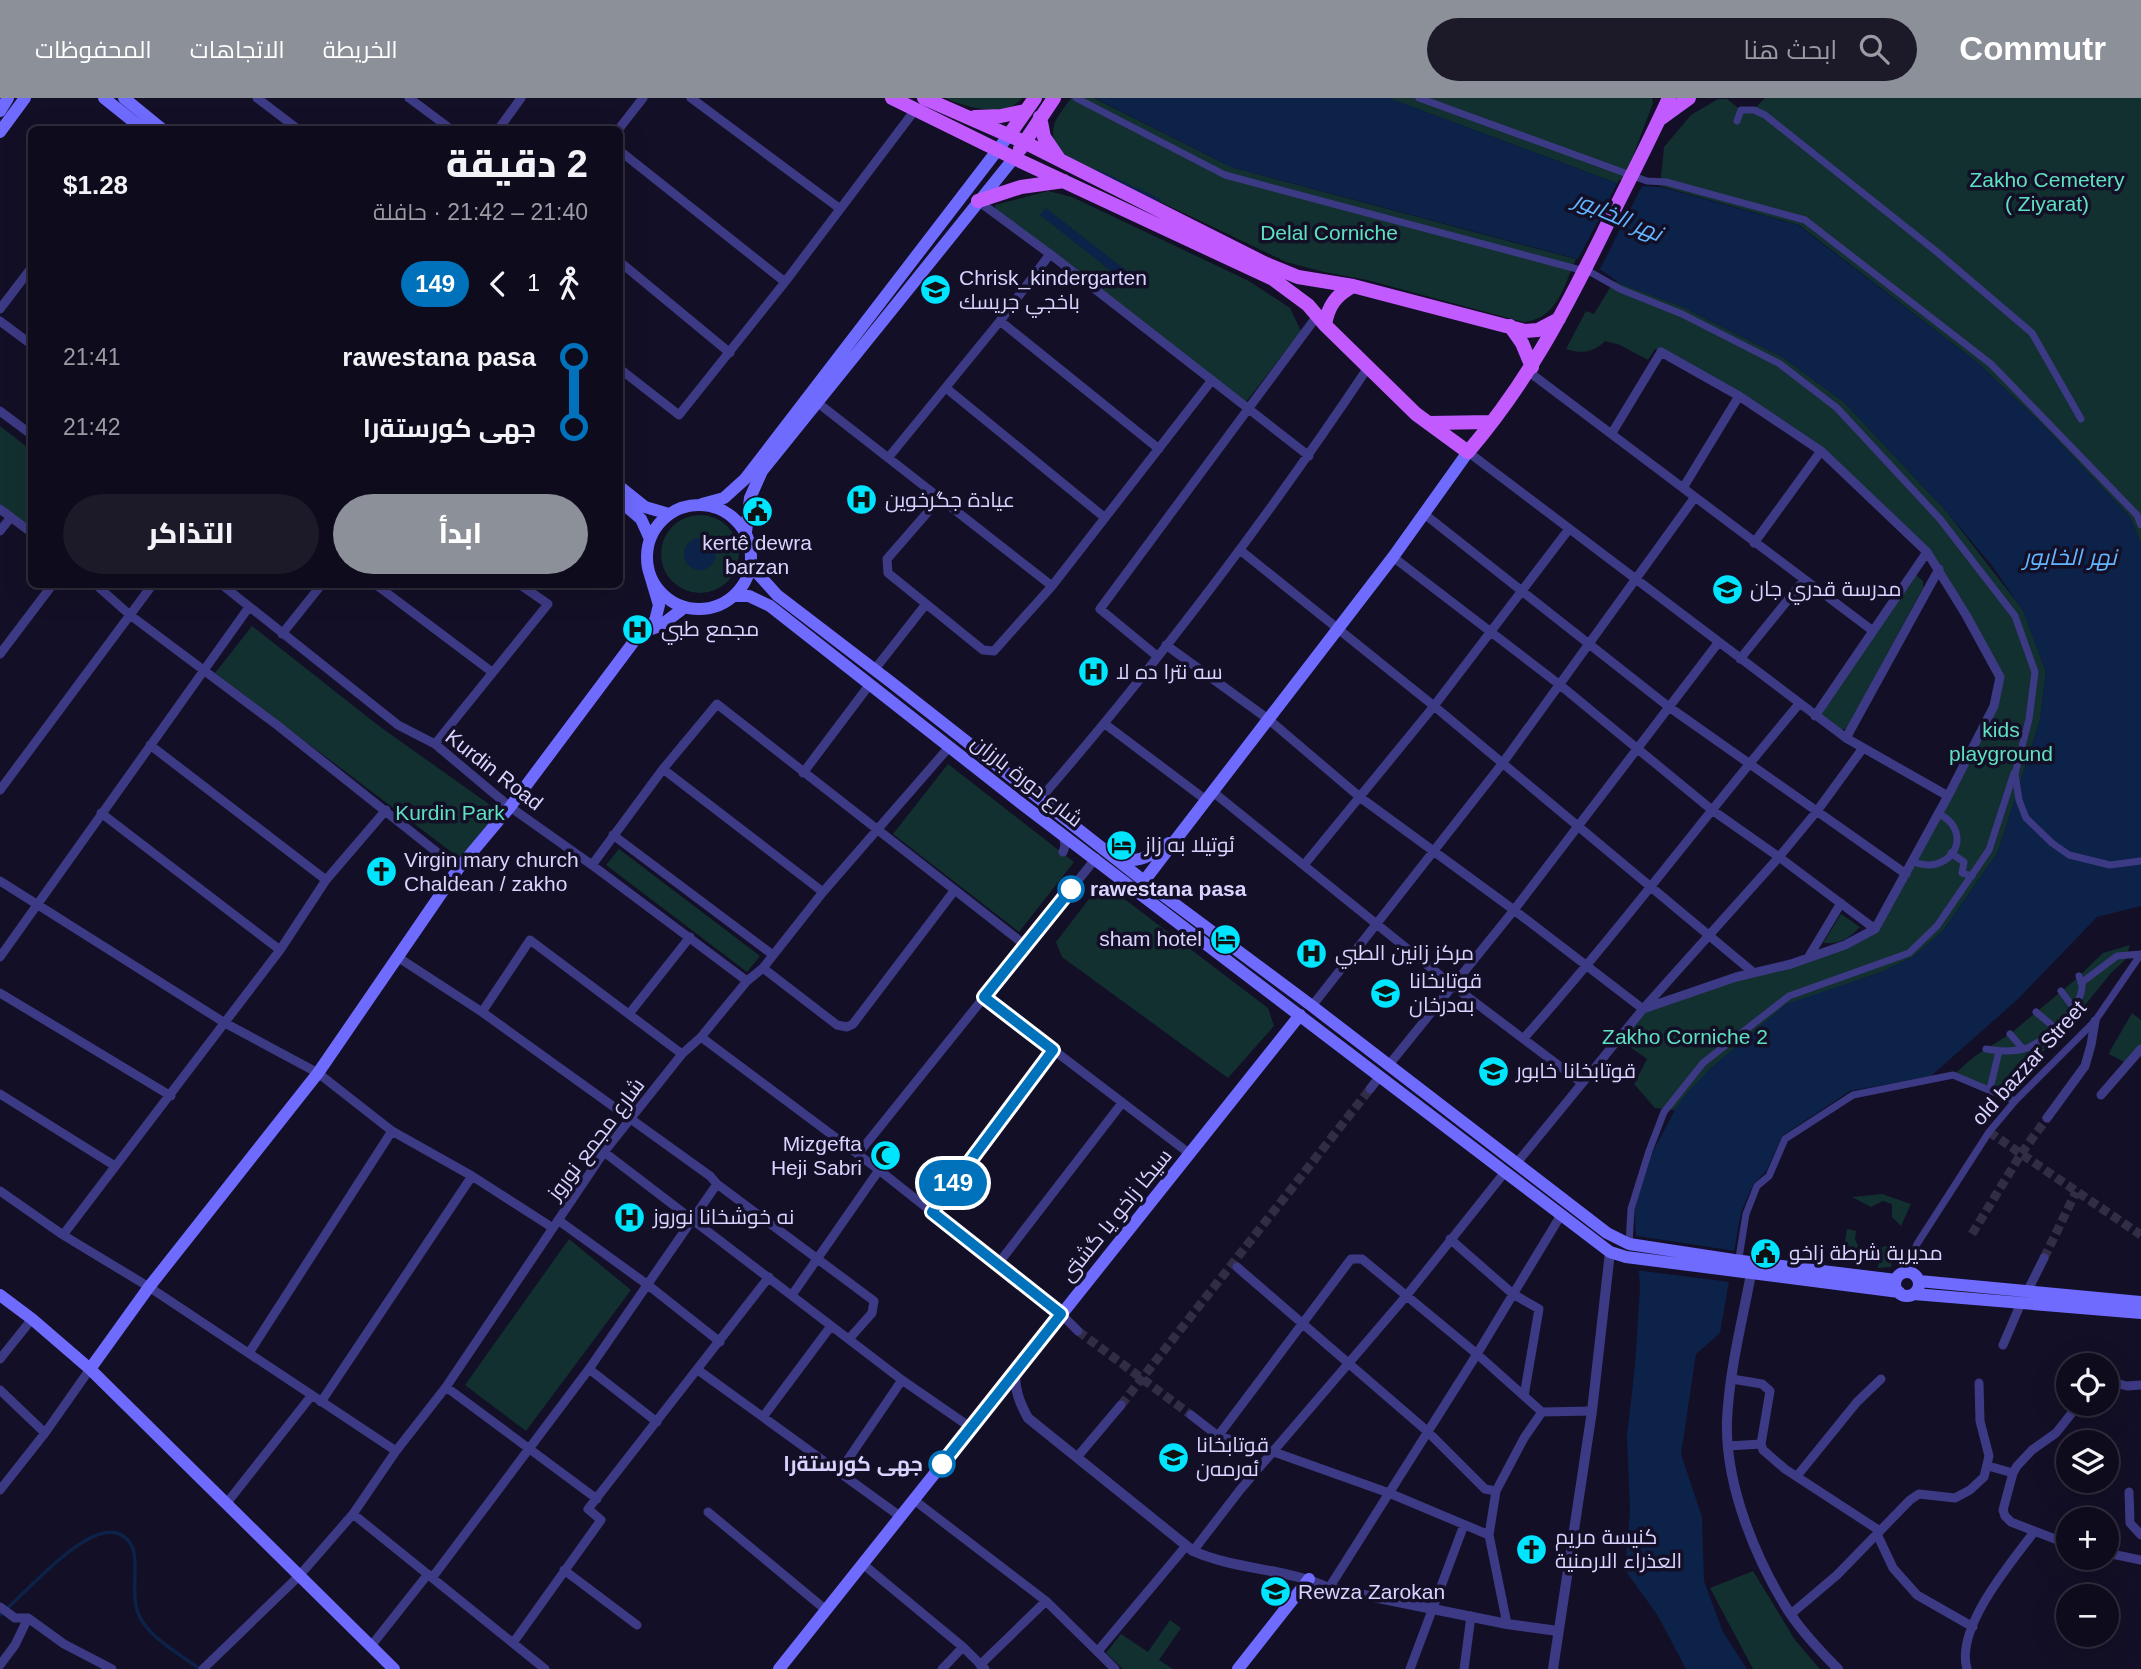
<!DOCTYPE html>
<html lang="ar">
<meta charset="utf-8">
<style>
:root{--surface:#0e0b1c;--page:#1c1929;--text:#f1f3f6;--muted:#9b9ba3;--line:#2e2b3b;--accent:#8c9099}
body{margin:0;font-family:Helvetica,Cairo,sans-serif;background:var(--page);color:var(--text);direction:rtl;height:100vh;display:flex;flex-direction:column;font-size:26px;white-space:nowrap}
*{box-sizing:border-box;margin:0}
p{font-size:23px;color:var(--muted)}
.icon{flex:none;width:38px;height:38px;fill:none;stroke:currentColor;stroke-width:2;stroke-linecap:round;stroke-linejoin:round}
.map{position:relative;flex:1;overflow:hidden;direction:ltr}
.panel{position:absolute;left:28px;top:28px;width:595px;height:462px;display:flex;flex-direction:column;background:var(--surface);border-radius:10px;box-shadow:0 7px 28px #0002,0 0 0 2px var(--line);direction:rtl}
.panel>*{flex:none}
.badge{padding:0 14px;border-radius:23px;font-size:24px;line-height:46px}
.fabs{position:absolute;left:2056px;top:1255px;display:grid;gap:14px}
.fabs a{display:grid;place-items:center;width:63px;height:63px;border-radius:50%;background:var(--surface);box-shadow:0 7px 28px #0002,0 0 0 2px var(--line);font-size:35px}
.map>.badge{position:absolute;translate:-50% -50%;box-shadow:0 0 0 4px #fff}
.legs{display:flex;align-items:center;gap:10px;height:77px;padding:0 35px;font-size:23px}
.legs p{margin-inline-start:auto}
.overview{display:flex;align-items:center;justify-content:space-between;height:119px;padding:0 35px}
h1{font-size:38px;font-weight:800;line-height:52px}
.cta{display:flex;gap:14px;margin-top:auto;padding:14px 35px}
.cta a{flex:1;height:80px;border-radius:42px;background:var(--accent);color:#fff;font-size:28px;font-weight:800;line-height:80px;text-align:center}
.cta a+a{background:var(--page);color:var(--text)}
ul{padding:0 35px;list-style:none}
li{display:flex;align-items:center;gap:24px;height:70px;font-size:26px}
li i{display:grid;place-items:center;width:10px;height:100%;margin:0 9px;background:currentColor}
li i::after{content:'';width:18px;height:18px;margin:-9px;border:5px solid;border-radius:50%;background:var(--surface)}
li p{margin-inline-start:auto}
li:first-child i{background:linear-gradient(#0000 50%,currentColor 0)}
li:last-child i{background:linear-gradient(currentColor 50%,#0000 0)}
header{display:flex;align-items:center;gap:42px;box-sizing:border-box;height:98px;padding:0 35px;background:var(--accent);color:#fff}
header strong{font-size:33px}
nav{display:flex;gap:38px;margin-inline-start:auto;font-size:24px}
.search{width:490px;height:63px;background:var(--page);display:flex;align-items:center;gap:18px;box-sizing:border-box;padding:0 24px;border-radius:38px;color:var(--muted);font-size:26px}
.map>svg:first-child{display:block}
.green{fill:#12302f}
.water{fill:#0c2248}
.pier{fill:#130f26}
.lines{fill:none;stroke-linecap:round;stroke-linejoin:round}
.stream{stroke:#0c2248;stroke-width:3.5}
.minor-tunnel{stroke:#312d47;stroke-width:9;stroke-dasharray:9 4.5;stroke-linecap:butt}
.pedestrian{stroke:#3d3a85;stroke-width:7}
.minor{stroke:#3d3a85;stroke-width:9}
.tertiary{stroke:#3d3a85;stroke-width:10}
.secondary{stroke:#6f6bff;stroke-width:12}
.primary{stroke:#c25bff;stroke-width:14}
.line-1-casing{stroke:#fff;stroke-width:16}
.line-1{stroke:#0072bc;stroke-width:10}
.stop-1-dot{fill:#fff;stroke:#0072bc;stroke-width:3.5}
.labels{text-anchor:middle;stroke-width:7;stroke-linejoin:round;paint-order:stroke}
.park-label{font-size:21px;fill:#5fe0c0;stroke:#130f26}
.poi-label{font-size:21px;fill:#d9d4ff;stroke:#130f26;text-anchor:start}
.street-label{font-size:21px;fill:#d9d4ff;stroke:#130f26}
.stop-label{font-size:21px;font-weight:bold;fill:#d9d4ff;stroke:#130f26;text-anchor:start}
.water-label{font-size:23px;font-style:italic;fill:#62b6ff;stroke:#130f26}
</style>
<header>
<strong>Commutr</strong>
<div class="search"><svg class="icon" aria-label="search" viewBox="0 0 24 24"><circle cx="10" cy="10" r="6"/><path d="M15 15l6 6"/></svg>ابحث هنا</div>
<nav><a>الخريطة</a><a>الاتجاهات</a><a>المحفوظات</a></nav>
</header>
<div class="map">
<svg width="2141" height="1571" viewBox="0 0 2141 1571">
<rect width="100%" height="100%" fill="#130f26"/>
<path class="green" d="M945,0h77c-15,21 -58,9 -77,0z
M1071,0h23l137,69 345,92c-13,28 -18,60 -53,63l-156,-42 -43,-8 -38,-10 -226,-108c-14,-26 -5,-34 11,-56z
M1388,0h264l1,5 -31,82z
M1765,0h376v446l-11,-27 -88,-93 -64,-61 -179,-138 -139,-39 4,-39 27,-32 27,-16h9l14,11 13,-1z
M1048,93l24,6 177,84 41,27 11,23 -55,71 -251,-192v-5z
M1614,183l69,26 101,51 60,44 103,110 76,98 23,62 -6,48 -42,132 -55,79 -30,26 -32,15 -94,33 -77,64 -35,41 -20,-2 -21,-24 13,-25 -28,-20 24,-30 200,-63 32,-17 119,-223 6,-29 -61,-108 -118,-118 -82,-55 -84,-47 -7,11 -28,-15 -15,-4c-12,12 -24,13 -39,8l20,-38 8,3z
M0,328l31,24v79l-31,-24z
M661 456a39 39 0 1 1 78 0a39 39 0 1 1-78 0Z
M1916,477l7,6v7l-77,141 -5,1 -21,-15z
M252,528l127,100 121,86 -38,48 -247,-187z
M948,666l126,98 -55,70 -126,-98z
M619,751l141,107 -13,16 -141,-107z
M1102,784l166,126 6,18 -46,52 -166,-121 -6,-15z
M1841,816l19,13c-12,12 -20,17 -37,16z
M2130,847l-5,15 -14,13 -52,64 -60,56 -46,-18 22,-19 35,-22 65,-54 28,-27z
M2132,915l9,7v25l-15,18 -17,-9 1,-3z
M1882,1096l29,10 -10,22 -9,-9v-13l-9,-3 -12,6 -19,-10z
M1847,1131l9,2 -1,8 6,14 -5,8 -14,-2z
M569,1141l62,51 -105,141 -61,-46z
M1895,1145l-4,24 -13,1 1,-20z
M1753,1473l42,69 25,29h-67l-43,-81z
M1170,1522l11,8 -22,32 14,9h-50l-17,-16 15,-19 27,18z"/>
<path class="water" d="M1095,0h293l234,87 39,2 137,38 180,138 64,61 88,93 11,27v362l-44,11 -79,82 -87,77 -81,15 -68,45 -15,34 -14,15 -12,27 -21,121 -24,21 -15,100 21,63 2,64 19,51 24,37h-61l-28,-53 -33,-46 5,-58 -3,-77 8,-69 5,-79 -6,-78 17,-54 24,-45 11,-16 24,-25 76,-65 90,-30 37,-17 30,-26 55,-79 42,-132 6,-48 -23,-61 -30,-44 -46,-55 -103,-110 -60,-44 -101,-51 -62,-23 -32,-22 -358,-95z
M1046,110l81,63 -6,8 -81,-64z
M684 456a16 16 0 1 1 32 0a16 16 0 1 1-32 0Z"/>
<path class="pier" d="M1619,82l25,2 -46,91 -11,-7 -11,-3z
M1631,1137l104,16 -5,31 -95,-12z"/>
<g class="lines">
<path class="stream" d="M1097,73l62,29
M0,1517c24,-19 91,-101 123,-79 6,4 10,10 11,17 4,23 -5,47 8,68 13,20 39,34 58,48"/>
<path class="minor-tunnel" d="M1989,1034l152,103
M1972,1136l49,-80 26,-36
M2044,1160l32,-66
M1078,1233l113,84
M1121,1307l249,-316"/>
<path class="pedestrian" d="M1076,0l149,77 367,98 28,16 62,25 98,50 57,44 103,111 75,97 20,56 -6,47 -14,55 4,26 7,18 26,25 17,12 41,10 31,-4
M1419,0l228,83 19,1 139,38 186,144 146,151 4,10
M1737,23l4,-11h13l11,5 172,137 95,81 49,86
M1951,755l13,9 -2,11 10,3
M1912,764c5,1 12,3 18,3 30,-3 38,-37 9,-51
M2081,885l36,-27 24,-2
M2061,893l12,16
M2036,914l19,16
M2010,936l13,15
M1986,951c12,2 26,3 38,0 20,-6 57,-40 58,-62 1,-4 -2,-7 -3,-11
M1990,991l9,-38
M1629,1146l2,-35 18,-58 15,-39 39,-49 86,-67 120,-43 28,-27 52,-76 25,-77
M1738,1166l8,-50 11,-28 12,-10 16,-37 68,-44 100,-20 62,26
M1907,1174l10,-28 72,-112 26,-31 80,-80 46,-67"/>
<path class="minor" d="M257,0l42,32
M409,0l43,32
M691,0l148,110
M498,32l23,-32
M618,32l25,-32
M620,53l165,131
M978,103l72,53 259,202
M620,164l110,91
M0,211l32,-42
M0,223l32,24
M1000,223l159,128
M620,271l59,46 106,-133 130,-172
M1529,274l344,259
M946,290l158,129
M818,305l234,183
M0,313l32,24
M1468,354l378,286 102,58
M888,360l112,-137 50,-67
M1683,390l56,-92
M940,400l-53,61 1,14 95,77 11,1 58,-65 160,-206
M0,411l32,24
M1423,415l246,194 237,167
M0,433l11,-14
M1754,445l67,-92
M1240,452l194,156 320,267
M1393,459l167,128 152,125 67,47 96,72
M95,486l35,31 147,110 181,144
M221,486l177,141 37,19 75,63 82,58 155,116
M375,486l117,88
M282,536l40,-50
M1166,547l102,74 93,79 153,112 129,99 136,-152 38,-46 46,-63
M0,556l53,-70
M1157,558l-57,-47 217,-293
M1740,561l64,-79
M875,571l51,-65
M1815,618l112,-164
M1105,626l101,76
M1846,640l93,-169
M435,646l113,-140 -29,-20
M150,647l176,135
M663,671l160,123
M803,675l67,-89
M0,692l153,-206
M1213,694l239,193 130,98
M1040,701c119,-137 228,-282 329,-433
M101,715l179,137
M613,737l160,120
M1063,754l2,-6 -2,-12
M592,767l71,-96 54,-65 308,241
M1304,767l130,-159 135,-177
M0,783l225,142 93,50 74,58 80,45 81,52
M0,859l249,-350
M399,860l83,54 228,164 7,8 157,117 -2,12 -23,26
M1808,860l33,-55
M763,870l74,57 10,2 6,-3 101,-133
M0,895l171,103
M984,899l206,157
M1312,908l190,-242 193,-267
M482,914l48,-72 152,114
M629,916l61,-77
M701,939l178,133 182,144 17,17
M1524,940c96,-108 182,-224 275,-334
M1388,968l126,-156 204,-267
M1370,991l10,-13
M0,996l115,72
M2101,997l40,-46
M2047,1020l38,-52 6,-21 4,-24
M604,1054l298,228 68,47
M858,1056l238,-296
M1516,1066l127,-155 93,-32 55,-13 54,-19 30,-16 73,-133 46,-90 6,-29 -34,-62 -39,-63 -106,-101 -82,-55 -78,-44 -49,81
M0,1093l63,44 86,52 247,164
M932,1114l121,-162
M558,1122l90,65 72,57
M63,1137l217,-285 46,-70 60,-70
M1450,1141l63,55 26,15 -15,87
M998,1166l124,-161
M1237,1169l190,164 58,58 11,2
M2028,1192l16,-32
M792,1197l87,-125
M2003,1247l18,-42
M249,1255l143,-222
M0,1261l32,-40
M589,1271l68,53
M698,1272l203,147
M1732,1281l30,5 8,7 -9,53 2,6 22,19 95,62
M2107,1283l20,5 14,-1
M446,1289l151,112
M0,1292l45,43
M321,1304l151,-226
M1191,1317l27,21 56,16 115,41 100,42
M763,1319l68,-91
M1218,1338l133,-177h11l115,95 65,58 50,-1
M1728,1348l33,-2
M1078,1358l43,-51
M1988,1368l25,7
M840,1373l62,-91
M1797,1378l60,-74 24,-23
M0,1392l45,-57 45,-64
M2129,1394l1,31 11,12
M914,1402l132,101 69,68
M226,1406l86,-109
M708,1414l118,98
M353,1416l192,155
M1877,1436l16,34 24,27 56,32
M2068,1446l-57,-22 -6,-6 -2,-6 10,-37 4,-7 15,-16 24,-17 23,-29
M1193,1453l47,-61 167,-195 98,-123
M2107,1455l34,7
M864,1467l99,82 22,22
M564,1472l73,55
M432,1480l157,-209 128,-185
M1329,1490l148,-234 84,-139
M0,1509l15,11h13l36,26 48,25
M1791,1516l46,-39 73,-75 9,-6 36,4 15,-8 14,-13 5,-21 -9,-35 -1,-38
M1507,1526l-18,-89 7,-44 28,-53 18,-26
M513,1545l88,-123 -13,-11 181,-232
M371,1548l57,-72
M1098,1553l88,-105
M0,1567l15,-20 13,-27
M980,1567l66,-64
M203,1571l96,-93 54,-62 43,-63 50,-64 158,-235 78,-98 19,-17 46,-56 16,-13 60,-76 127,-146
M942,1571l21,-22
M1410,1571l54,-144
M1464,1571l7,-53
M1967,1571c-12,-41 43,-105 67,-137"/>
<path class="tertiary" d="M1751,1176c-9,48 -22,98 -24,147 -2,64 29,139 62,191 14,21 32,40 49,57
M1015,1274c0,18 4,30 13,46l165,133c43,19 93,17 136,37l178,36 51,7
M1553,1571l39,-258 18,-159"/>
<path class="secondary" d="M104,0l40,32
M124,0l39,32
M0,13l8,-13
M0,34l25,-34
M620,389l25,20 24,7
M620,403l21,18 9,20
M702,406l22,-6 21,-19 264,-344
M647 459a52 52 0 1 1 104 0a52 52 0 1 1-104 0Z
M746,434l4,-34 12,-27 252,-313
M751,465l8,12 18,20 115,88 252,198 168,125 295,227 22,11 105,16 162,20
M734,498h15l21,10 252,198 588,448 16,5 273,35
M648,532l12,-4 25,-19
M1119,762c23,2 31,-4 50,-17
M1144,783l249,-324 75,-105
M1895 1186a12 12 0 1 1 24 0a12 12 0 1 1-24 0Z
M1919,1183l222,21
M1914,1196l227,19
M0,1197l32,24 58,50 304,300
M90,1271l59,-82 169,-214 140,-204 52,-62 131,-175 14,-11 4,-16 -9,-30
M779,1571l521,-654
M1238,1571l71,-90"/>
<path class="primary" d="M892,0l122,60 259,121 35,26 17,20 91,89 52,38c59,-69 95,-138 135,-219 22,-45 45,-89 66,-135
M924,0l100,44 240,121 34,14 55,9 172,45 13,-1 21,-11
M975,19l26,-1 24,-5
M1040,19l4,20 15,22
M1660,21l29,-21
M1009,37l26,-37
M1020,51l34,-51
M978,103l43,-14 43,-6
M1325,227c3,-19 11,-30 28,-39
M1510,228l12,17 10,24
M1429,325l63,-1"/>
</g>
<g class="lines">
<defs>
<path id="line-1" d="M942,1366l119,-150 -129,-102 121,-162 -69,-53 87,-108"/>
</defs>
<use href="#line-1" class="line-1-casing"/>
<use href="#line-1" class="line-1"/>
</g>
<defs>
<symbol id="school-disc" viewBox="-11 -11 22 22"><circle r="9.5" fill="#00e5ff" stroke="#130f26"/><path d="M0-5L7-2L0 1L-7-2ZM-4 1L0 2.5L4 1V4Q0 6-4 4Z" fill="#111"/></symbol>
<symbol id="hospital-disc" viewBox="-11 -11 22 22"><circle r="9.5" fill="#00e5ff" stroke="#130f26"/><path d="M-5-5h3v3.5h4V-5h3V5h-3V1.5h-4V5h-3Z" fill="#111"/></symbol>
<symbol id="civic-disc" viewBox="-11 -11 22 22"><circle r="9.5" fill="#00e5ff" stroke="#130f26"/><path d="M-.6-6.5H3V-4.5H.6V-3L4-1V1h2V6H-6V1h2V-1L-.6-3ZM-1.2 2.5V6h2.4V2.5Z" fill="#111"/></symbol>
<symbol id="hotel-disc" viewBox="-11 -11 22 22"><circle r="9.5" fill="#00e5ff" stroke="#130f26"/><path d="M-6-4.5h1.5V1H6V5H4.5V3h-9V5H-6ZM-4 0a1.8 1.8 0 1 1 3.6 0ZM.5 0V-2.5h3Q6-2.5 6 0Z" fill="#111"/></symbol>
<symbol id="church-disc" viewBox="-11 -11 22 22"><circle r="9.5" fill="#00e5ff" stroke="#130f26"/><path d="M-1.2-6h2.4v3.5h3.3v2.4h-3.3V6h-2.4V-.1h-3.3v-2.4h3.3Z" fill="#111"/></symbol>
<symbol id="mosque-disc" viewBox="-11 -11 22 22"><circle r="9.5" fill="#00e5ff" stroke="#130f26"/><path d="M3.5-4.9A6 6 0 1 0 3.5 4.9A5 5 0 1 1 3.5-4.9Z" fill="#111"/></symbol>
</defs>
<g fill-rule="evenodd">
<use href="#school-disc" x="918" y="174" width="35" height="35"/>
<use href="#hospital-disc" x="844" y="384" width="35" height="35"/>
<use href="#civic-disc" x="740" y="396" width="35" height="35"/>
<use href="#school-disc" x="1710" y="474" width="35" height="35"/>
<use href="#hospital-disc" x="620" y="514" width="35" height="35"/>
<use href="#hospital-disc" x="1076" y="556" width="35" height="35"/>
<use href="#hotel-disc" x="1104" y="730" width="35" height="35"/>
<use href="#church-disc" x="364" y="756" width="35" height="35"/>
<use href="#hotel-disc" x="1208" y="824" width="35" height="35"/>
<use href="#hospital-disc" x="1294" y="838" width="35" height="35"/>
<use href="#school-disc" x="1368" y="878" width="35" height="35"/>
<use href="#school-disc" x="1476" y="956" width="35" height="35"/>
<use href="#mosque-disc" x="868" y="1040" width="35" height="35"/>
<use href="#hospital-disc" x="612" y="1102" width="35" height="35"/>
<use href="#civic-disc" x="1748" y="1138" width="35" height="35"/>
<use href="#school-disc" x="1156" y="1342" width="35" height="35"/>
<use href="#church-disc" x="1514" y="1434" width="35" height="35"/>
<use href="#school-disc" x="1258" y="1476" width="35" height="35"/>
</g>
<g class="stop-1-dot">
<circle cx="1071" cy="791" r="12"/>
<circle cx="942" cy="1366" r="12"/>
</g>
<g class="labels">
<g class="park-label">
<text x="2047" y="89">Zakho Cemetery<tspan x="2047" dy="24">( Ziyarat)</tspan></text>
<text x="1329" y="142">Delal Corniche</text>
<text x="2001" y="639">kids<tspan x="2001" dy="24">playground</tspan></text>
<text x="450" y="722">Kurdin Park</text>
<text x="1685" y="946">Zakho Corniche 2</text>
</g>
<g class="poi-label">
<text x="959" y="187">Chrisk_kindergarten<tspan x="959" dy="24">باخجي جريسك</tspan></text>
<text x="885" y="409">عيادة جگرخوين</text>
<text x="757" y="452" text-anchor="middle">kertê dewra<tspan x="757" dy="24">barzan</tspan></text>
<text x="1750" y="498">مدرسة قدري جان</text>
<text x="661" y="538">مجمع طبي</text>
<text x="1116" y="581">سه نترا ده لا</text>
<text x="1145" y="754">ئوتيلا به زاز</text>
<text x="404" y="769">Virgin mary church<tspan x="404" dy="24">Chaldean / zakho</tspan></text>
<text x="1202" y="848" text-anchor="end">sham hotel</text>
<text x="1335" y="862">مركز زانين الطبي</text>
<text x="1409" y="890">قوتابخانا<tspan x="1409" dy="24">به‌درخان</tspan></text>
<text x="1516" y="980">قوتابخانا خابور</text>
<text x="862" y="1053" text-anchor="end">Mizgefta<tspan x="862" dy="24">Heji Sabri</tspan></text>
<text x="653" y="1126">نه خوشخانا نوروز</text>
<text x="1789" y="1162">مديرية شرطة زاخو</text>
<text x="1196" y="1354">قوتابخانا<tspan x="1196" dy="24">ئه‌رمه‌ن</tspan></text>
<text x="1555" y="1446">كنيسة مريم<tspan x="1555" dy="24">العذراء الارمنية</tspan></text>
<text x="1298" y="1501">Rewza Zarokan</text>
</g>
<g class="street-label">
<text transform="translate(494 672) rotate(38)" y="7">Kurdin Road</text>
<text transform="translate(1027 683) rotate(38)" y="7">شارع دورة بارزان</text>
<text transform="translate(2029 965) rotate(-48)" y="7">old bazzar Street</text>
<text transform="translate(596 1041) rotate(-53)" y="7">شارع مجمع نوروز</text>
<text transform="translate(1116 1117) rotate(-51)" y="7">سیکا زاخو یا گشتى</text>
</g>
<g class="stop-label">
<text x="1090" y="798">rawestana pasa</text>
<text x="923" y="1373" text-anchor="end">جهى كورستةرا</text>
</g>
<g class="water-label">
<text transform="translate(1618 118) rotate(23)" y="8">نهر الخابور</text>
<text x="2070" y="467">نهر الخابور</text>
</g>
</g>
</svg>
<div class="fabs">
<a><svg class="icon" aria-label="locate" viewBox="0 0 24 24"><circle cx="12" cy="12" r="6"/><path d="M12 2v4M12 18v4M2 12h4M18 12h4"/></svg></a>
<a><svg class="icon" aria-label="layers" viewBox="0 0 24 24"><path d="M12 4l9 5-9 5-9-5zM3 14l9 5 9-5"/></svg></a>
<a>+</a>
<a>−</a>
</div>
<b class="badge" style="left:953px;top:1085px;background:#0072bc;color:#fff">149</b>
<section class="panel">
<div class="overview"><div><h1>2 دقيقة</h1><p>21:40 – 21:42 · حافلة</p></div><b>$1.28</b></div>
<div class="legs"><svg class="icon" aria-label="walk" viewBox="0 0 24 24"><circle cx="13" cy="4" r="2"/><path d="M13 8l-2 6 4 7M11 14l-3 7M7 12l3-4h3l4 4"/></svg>1<svg class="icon" aria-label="back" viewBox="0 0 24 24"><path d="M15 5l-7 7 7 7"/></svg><b class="badge" style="background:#0072bc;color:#fff">149</b></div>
<ul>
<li><i style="color:#0072bc"></i><b>rawestana pasa</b><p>21:41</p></li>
<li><i style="color:#0072bc"></i><b>جهى كورستةرا</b><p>21:42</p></li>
</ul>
<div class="cta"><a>ابدأ</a><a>التذاكر</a></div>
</section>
</div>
